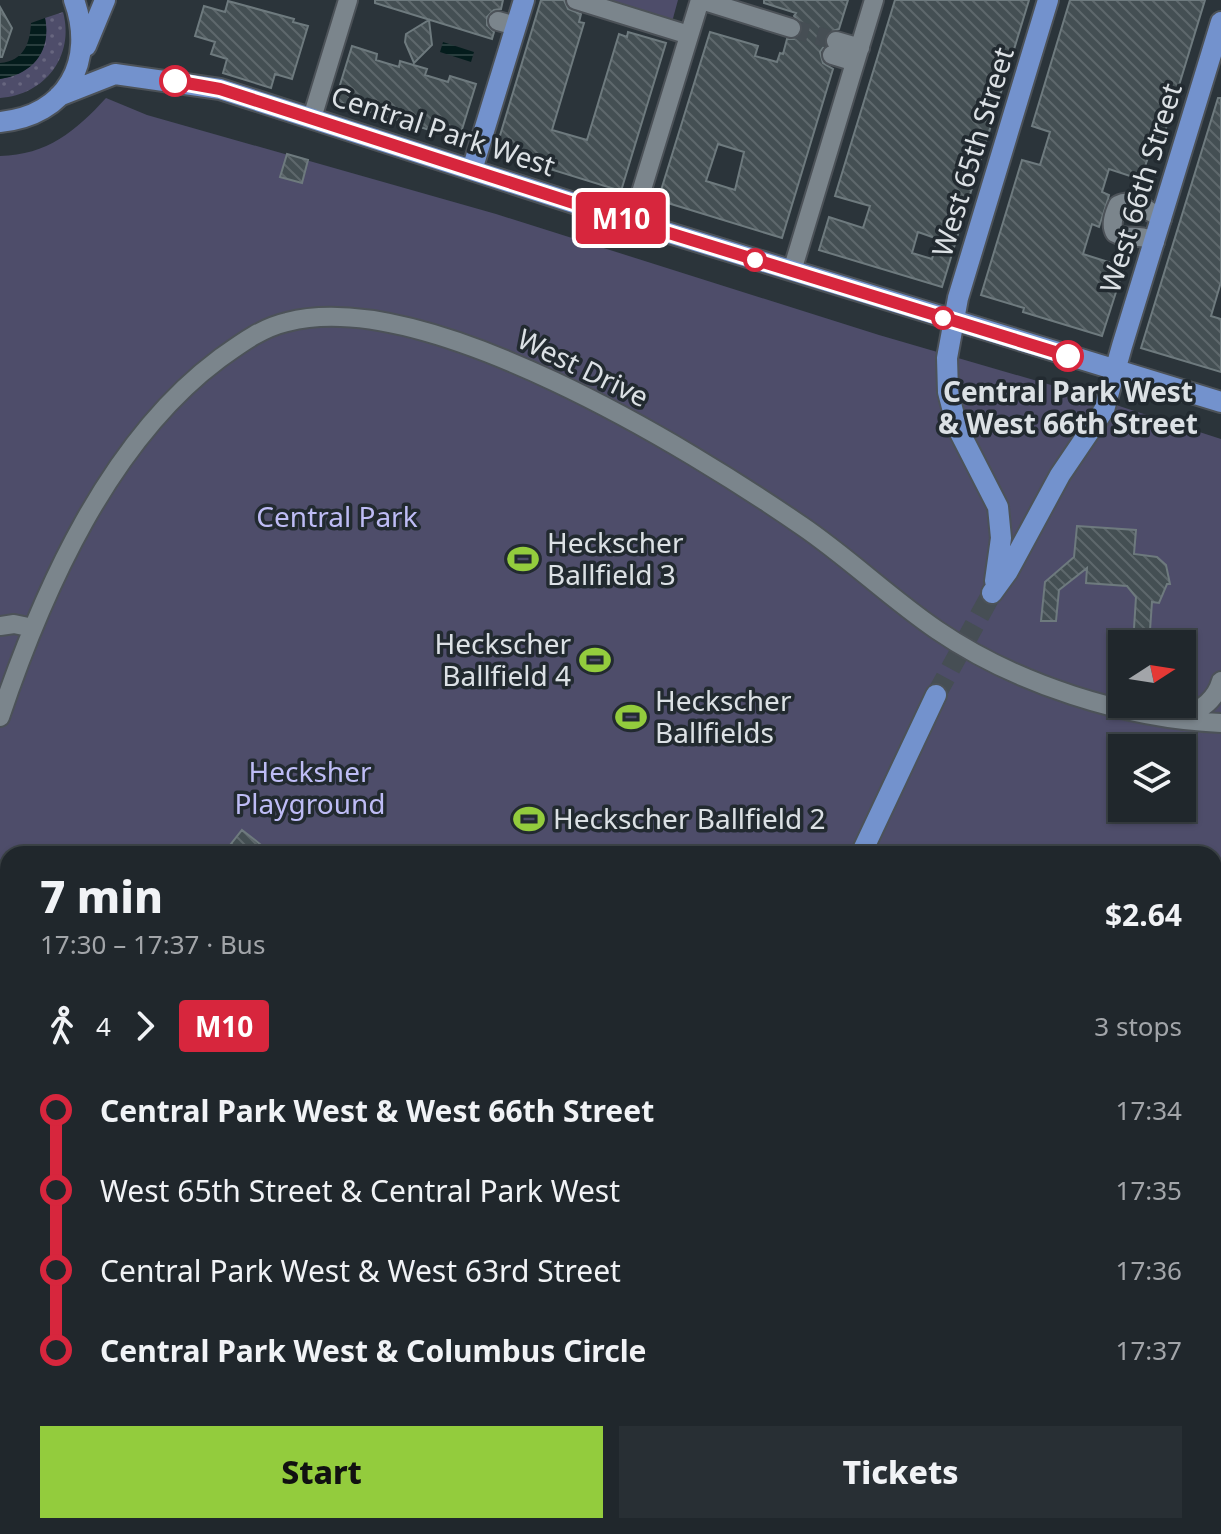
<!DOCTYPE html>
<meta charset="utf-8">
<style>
:root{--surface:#20272c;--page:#282f34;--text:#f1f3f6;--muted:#a2a5a9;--line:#3d4448;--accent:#93cc3d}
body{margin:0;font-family:"Noto Sans",sans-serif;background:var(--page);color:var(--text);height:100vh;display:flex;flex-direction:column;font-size:30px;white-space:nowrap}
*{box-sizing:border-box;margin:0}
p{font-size:26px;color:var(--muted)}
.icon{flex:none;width:44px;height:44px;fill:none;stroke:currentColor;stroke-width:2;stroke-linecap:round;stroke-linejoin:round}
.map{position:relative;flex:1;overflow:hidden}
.drawer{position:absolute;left:0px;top:846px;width:1222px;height:688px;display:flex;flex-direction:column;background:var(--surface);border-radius:24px 24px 0 0;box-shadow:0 2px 6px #0004,0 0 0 2px var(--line)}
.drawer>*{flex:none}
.badge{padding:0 16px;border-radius:6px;font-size:28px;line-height:52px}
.needle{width:52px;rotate:78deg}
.controls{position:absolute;left:1108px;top:630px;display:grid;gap:16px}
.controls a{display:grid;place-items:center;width:88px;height:88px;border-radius:0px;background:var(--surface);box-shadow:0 2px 6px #0004,0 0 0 2px var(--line);font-size:40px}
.map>.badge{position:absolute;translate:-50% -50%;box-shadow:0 0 0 4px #fff}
.legs{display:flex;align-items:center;gap:12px;height:88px;padding:0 40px;font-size:26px}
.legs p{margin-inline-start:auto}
.overview{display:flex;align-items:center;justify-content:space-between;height:136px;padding:0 40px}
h1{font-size:44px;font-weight:800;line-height:60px}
.button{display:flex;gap:16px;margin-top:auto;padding:16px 40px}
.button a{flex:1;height:92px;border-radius:0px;background:var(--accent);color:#111;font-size:32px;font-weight:800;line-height:92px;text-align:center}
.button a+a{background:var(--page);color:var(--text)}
ul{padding:0 40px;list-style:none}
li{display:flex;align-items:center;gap:28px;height:80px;font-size:30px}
li i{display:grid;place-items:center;width:12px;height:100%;margin:0 10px;background:currentColor}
li i::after{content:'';width:20px;height:20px;margin:-10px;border:6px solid;border-radius:50%;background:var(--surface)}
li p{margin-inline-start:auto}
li:first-child i{background:linear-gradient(#0000 50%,currentColor 0)}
li:last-child i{background:linear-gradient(currentColor 50%,#0000 0)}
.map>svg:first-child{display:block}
.grass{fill:url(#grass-dots)}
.park{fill:#4e4d6a;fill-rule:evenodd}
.water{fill:url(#water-rules)}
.building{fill:url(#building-back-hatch);stroke:#6e7a7e;stroke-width:2;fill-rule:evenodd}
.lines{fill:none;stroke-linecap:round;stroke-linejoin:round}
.minor-tunnel{stroke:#464e54;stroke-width:18;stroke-dasharray:18 9;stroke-linecap:butt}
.major-tunnel{stroke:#464e54;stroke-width:20;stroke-dasharray:20 10;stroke-linecap:butt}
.minor-casing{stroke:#4c5258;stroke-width:22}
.major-casing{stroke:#4c5258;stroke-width:24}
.minor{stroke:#7b858c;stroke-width:18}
.major{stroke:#7392cd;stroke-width:20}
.line-1-casing{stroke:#fff;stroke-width:18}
.line-1{stroke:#d7263d;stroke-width:12}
.stop-1-dot{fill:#fff;stroke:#d7263d;stroke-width:4}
.labels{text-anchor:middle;stroke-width:7;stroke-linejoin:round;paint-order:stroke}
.street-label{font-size:28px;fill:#dce1e5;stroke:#222a30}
.stop-label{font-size:28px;font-weight:bold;fill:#dce1e5;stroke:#222a30}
.park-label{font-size:28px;fill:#bebcf5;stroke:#222a30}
.poi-label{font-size:28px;fill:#dce1e5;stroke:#222a30;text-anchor:start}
</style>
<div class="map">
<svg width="1221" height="1534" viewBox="0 0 1221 1534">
<defs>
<pattern id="grass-dots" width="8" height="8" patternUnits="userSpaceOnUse" patternTransform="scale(2)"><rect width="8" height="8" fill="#4e4d6a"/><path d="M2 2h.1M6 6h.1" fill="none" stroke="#67667f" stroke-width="1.8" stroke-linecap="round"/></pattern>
<pattern id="water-rules" width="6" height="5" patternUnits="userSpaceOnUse" patternTransform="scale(2)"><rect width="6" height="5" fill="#041c1c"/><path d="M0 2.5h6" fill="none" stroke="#283d3d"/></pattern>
<pattern id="building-back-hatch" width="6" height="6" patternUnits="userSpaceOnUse" patternTransform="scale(2)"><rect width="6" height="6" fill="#444f53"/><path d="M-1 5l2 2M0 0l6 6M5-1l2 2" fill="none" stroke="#5e686c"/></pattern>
</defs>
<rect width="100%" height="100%" fill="#2b343a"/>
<path class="grass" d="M63,12c12,44 -18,83 -63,86v-19c33,-6 51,-27 45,-61z"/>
<path class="park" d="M606,0h72l-6,22z
M106,98l41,17 349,99 383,121 203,59 139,45v1095h-1221v-1378c47,-1 76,-25 106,-58zM1122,644h60v60h-60zM1122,748h60v60h-60zM8,854h1206v672h-1206z"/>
<path class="water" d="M45,18c7,33 -13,57 -45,61v-16c24,-2 30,-20 31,-40z
M443,42l31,10 -3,10 -31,-10z
M0,1496h8v30h26l-2,8h-32z"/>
<path class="building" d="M375,0h128l-2,9 -7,1 -7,7v8l7,7 -2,7 -117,-36z
M541,0h23l4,9 13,5 -2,8 5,1 -32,107 35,10 32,-106 8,3 1,-5 38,11 -45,148 -126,-39z
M764,0h84l-9,29 -12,4 -2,12 -5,7 3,11 10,6 -51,169 -124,-38 52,-168 48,14 -3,10 22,6 3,-9 3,1 4,-15h7l8,-7v-7l-8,-9 2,-3 -32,-10zM718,144l26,8 -9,38 -29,-9z
M895,0h134l-87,287 -123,-37 10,-33 34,11 7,-22 -35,-10zM918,232l20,7 -6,20 -20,-6z
M1070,0h135l-46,151 -8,-2 -9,26 -6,3 -27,-9 -7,23 7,3 -1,4 -9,28 -7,-3 -9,30 41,13 -22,69 -79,-24 1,-4 -43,-13 41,-135 18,5 10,-33 -18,-6z
M228,1l66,18 -1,3 15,4 -16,53 -17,-5 -4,14 -48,-15 4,-14 -16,-5 4,-12 -20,-6 9,-30 21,6z
M0,7l12,21 -10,29h-2z
M429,20l3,25 -18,18 -9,-21 1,-8z
M352,46l25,8 -1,6 23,7 1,-6 27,8 -2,6 23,7 2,-6 26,8 -17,55 -124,-38z
M1218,98h3v184l-10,34 10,3v53l-80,-24z
M287,154l21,6 -6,23 -22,-6z
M1077,526l59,4 -2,24 23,3 9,8 4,19h-3l-8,19 -7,-1 -3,42h-16l3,-47 -9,-11 -41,-3 1,-15 -28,22 -3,31h-15l4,-39 29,-25z
M242,830l13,10 17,14h-49z"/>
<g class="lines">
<path class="minor-tunnel" d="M791,28l45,13"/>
<path class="major-tunnel" d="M936,695l56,-102
M555,1534l1,-8"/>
<defs>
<path id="minor" d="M576,0l113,35
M701,0l90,28
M498,21l18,5
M836,41l24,7
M832,55l23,7
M312,118l36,-118
M632,222l68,-222
M1155,242c-18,-10 -26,-1 -40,-9 -5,-8 -1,-19 3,-28 16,-8 30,6 44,14
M792,271l82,-271
M0,626l14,-2 19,4
M0,717c43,-127 109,-276 219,-358 21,-15 42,-31 68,-37 138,-36 402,126 515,204 47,32 88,72 135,104 79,54 188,89 284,93
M1182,719c18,-10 33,-17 39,-38
M0,991l8,9
M632,1534l15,-8
M686,1534l2,-8"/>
<path id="major" d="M86,46l19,-46
M59,96l56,-22 105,15 397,128 604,185
M0,122c67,-6 96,-61 74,-122
M472,170l52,-170
M995,581l6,-43 -3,-31 -41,-80 -9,-35 -1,-34 11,-60 90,-298
M992,593l16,-22 52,-96 44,-65 18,-64 99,-324
M861,854l75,-159"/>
</defs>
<use href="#minor" class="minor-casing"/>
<use href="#major" class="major-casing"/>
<use href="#minor" class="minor"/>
<use href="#major" class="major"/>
</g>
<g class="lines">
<defs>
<path id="line-1" d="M175,81l45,8 397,128 451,139"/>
</defs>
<use href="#line-1" class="line-1-casing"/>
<use href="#line-1" class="line-1"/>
</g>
<defs>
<symbol id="stadium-bare" viewBox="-9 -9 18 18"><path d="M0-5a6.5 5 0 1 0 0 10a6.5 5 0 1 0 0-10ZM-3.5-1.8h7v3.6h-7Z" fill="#93cc3d" stroke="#222a30" stroke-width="2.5" paint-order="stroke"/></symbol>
</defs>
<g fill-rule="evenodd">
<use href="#stadium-bare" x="501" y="537" width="44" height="44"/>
<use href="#stadium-bare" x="573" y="638" width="44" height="44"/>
<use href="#stadium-bare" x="609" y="695" width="44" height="44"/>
<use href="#stadium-bare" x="507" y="797" width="44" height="44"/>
</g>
<g class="stop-1-dot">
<circle cx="175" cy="81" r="14"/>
<circle cx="755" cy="260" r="10"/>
<circle cx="943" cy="318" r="10"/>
<circle cx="1068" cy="356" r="14"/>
</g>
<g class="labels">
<g class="street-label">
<text transform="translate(443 131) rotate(18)" y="10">Central Park West</text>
<text transform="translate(973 152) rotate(-73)" y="10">West 65th Street</text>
<text transform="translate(1141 188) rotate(-73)" y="10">West 66th Street</text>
<text transform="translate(583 368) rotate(26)" y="10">West Drive</text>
</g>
<g class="stop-label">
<text x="1068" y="402">Central Park West<tspan x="1068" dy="32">&amp; West 66th Street</tspan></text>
</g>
<g class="park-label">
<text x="337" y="527">Central Park</text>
<text x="310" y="782">Hecksher<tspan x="310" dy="32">Playground</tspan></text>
</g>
<g class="poi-label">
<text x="547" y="553">Heckscher<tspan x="547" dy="32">Ballfield 3</tspan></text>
<text x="571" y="654" text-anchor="end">Heckscher<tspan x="571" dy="32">Ballfield 4</tspan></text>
<text x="655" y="711">Heckscher<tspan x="655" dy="32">Ballfields</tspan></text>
<text x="553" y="829">Heckscher Ballfield 2</text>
</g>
</g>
</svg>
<div class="controls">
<a><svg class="needle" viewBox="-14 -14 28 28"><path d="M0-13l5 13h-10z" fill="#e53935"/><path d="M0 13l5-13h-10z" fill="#a2a5a9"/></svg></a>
<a><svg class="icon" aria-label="layers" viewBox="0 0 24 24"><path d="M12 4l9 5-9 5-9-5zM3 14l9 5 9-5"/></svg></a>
</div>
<b class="badge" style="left:621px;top:218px;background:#d7263d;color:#fff">M10</b>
<section class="drawer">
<div class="overview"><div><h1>7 min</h1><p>17:30 – 17:37 · Bus</p></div><b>$2.64</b></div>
<div class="legs"><svg class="icon" aria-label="walk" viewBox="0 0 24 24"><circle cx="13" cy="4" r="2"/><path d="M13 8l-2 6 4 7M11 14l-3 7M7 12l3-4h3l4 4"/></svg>4<svg class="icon" aria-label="forward" viewBox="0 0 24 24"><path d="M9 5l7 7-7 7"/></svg><b class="badge" style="background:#d7263d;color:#fff">M10</b><p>3 stops</p></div>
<ul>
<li><i style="color:#d7263d"></i><b>Central Park West &amp; West 66th Street</b><p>17:34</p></li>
<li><i style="color:#d7263d"></i><span>West 65th Street &amp; Central Park West</span><p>17:35</p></li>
<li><i style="color:#d7263d"></i><span>Central Park West &amp; West 63rd Street</span><p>17:36</p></li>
<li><i style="color:#d7263d"></i><b>Central Park West &amp; Columbus Circle</b><p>17:37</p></li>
</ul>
<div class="button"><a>Start</a><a>Tickets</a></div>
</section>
</div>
